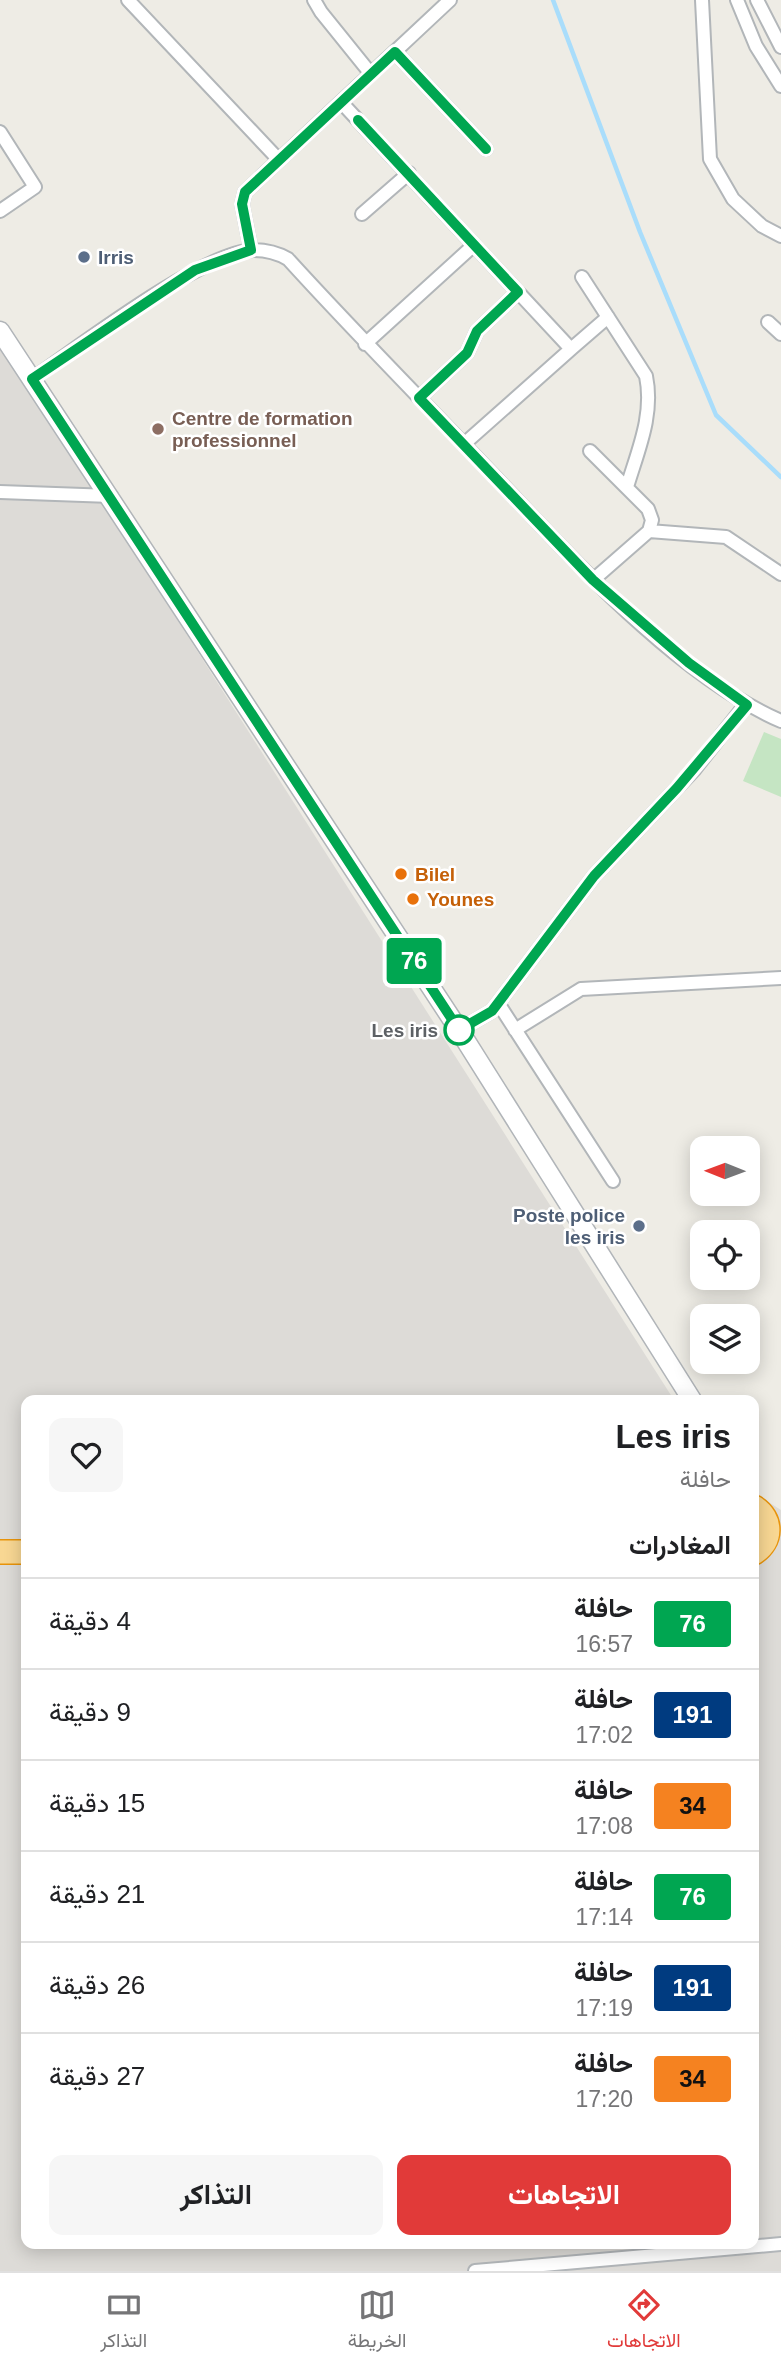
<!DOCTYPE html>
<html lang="ar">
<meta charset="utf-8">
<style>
:root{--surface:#fff;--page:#f6f6f6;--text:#202124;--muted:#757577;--line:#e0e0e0;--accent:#e13a39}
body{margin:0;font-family:Arial,Vazirmatn,sans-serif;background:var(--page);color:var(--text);direction:rtl;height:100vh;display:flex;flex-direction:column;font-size:26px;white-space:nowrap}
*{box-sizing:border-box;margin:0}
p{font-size:23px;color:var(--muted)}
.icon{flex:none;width:38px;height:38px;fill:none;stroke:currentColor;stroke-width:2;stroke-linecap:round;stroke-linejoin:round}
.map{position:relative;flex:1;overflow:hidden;direction:ltr}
.sheet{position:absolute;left:21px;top:1395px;width:738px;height:854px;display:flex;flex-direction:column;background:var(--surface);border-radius:14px;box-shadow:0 4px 18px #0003;direction:rtl}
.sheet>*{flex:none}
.badge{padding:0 14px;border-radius:5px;font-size:24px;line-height:46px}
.needle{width:46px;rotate:271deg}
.tools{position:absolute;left:690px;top:1136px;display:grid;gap:14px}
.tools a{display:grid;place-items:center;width:70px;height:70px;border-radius:14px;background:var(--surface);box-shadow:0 4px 18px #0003;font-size:35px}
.map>.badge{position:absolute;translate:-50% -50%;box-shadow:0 0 0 4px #fff}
h2{padding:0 28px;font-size:26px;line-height:63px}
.round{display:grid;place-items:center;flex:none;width:74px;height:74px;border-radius:14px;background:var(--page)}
.summary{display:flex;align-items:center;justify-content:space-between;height:119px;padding:0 28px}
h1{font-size:33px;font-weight:700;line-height:52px}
.button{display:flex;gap:14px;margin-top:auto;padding:14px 28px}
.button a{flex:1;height:80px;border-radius:14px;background:var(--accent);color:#fff;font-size:28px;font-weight:700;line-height:80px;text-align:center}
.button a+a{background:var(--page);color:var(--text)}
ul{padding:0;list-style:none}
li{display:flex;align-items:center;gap:21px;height:91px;padding:0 28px;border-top:2px solid var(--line)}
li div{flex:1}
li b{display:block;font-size:26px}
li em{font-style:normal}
li .badge{min-width:77px;font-weight:700;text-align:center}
.menu{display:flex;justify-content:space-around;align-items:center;height:98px;border-top:2px solid var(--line);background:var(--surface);font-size:19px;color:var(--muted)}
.menu a{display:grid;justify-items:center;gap:4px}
.menu .selected{color:var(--accent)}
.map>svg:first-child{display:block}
.industrial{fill:#dddbd7}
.green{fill:#c5e5c3}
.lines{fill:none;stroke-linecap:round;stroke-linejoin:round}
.stream{stroke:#a9ddfb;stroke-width:4.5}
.street-casing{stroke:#b2b6b9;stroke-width:16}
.secondary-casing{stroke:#b1b5b9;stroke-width:21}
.highway-casing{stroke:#e8940b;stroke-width:26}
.street{stroke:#fff;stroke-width:12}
.secondary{stroke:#fff;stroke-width:18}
.highway{stroke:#f8d793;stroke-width:23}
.line-casing{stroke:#fff;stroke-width:16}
.line{stroke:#00a651;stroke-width:10}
.service-dot{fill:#5c6f8a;stroke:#fff;stroke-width:2.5}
.education-dot{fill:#8d6e63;stroke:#fff;stroke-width:2.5}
.food-dot{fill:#e8710a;stroke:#fff;stroke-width:2.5}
.stop-dot{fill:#fff;stroke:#00a651;stroke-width:3.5}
.labels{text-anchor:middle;stroke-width:5;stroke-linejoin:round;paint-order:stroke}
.service-label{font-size:19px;font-weight:bold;fill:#4e5e75;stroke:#fff;text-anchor:start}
.education-label{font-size:19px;font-weight:bold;fill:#785e54;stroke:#fff;text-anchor:start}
.food-label{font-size:19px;font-weight:bold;fill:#c56008;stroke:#fff;text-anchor:start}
.stop-label{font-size:19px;font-weight:bold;fill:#5d6165;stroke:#fff;text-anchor:end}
</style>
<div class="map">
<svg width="781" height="2271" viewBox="0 0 781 2271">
<rect width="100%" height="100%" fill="#eeece5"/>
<path class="industrial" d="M0,341l674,1059h-648v844h728v-751l27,17v761h-781z"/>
<path class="green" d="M764,732l17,7v58l-38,-16z"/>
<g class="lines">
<path class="stream" d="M553,0l87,232 76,183 65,62"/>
<defs>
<path id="street" d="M128,0l151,160
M314,0l7,12 50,62
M702,0l8,159 23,40 29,27 19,10
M737,0l19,46 25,40
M757,0l24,47
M395,52l91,97
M341,102l230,247 -107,95
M0,132l35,55 -35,24
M362,214l47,-41
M251,250l-9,-46 3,-12 205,-192
M582,277l64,99c8,39 -8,74 -19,111
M768,322l13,12
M365,344l109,-99
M571,349l37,-32
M32,379c47,-32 169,-126 221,-129 13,0 23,2 35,9 68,75 139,146 208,219 79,83 180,197 285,243
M419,398l48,-45 10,-22 41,-39
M590,451l58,58 4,11 -3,11 -56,49
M0,492l111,4
M649,531l77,6 55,37
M498,1003l115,178
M459,1030l33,-19 102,-135 100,-106 52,-66
M515,1030l66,-41 200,-11
M475,2271l306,-27"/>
<path id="secondary" d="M0,331l459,699 233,370"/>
<path id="highway" d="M754,1507c19,12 18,34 0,46
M0,1552h26"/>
</defs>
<use href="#street" class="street-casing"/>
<use href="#secondary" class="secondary-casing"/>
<use href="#highway" class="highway-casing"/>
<use href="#street" class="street"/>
<use href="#secondary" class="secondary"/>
<use href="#highway" class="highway"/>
</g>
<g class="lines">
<defs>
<path id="line" d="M358,120l160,172 -41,39 -10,22 -48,45 174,182 96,83 58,42 -70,83 -83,88 -102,135 -33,19 -427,-651 163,-109 56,-20 -9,-46 3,-12 150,-140 91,97"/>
</defs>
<use href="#line" class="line-casing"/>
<use href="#line" class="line"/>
</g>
<g class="service-dot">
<circle cx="84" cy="257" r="7"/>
<circle cx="639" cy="1226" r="7"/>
</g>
<circle class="education-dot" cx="158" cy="429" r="7"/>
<g class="food-dot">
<circle cx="401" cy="874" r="7"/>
<circle cx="413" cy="899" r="7"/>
</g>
<circle class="stop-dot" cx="459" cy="1030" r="14"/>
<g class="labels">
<g class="service-label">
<text x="98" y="264">Irris</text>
<text x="625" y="1222" text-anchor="end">Poste police<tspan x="625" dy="22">les iris</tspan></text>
</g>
<g class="education-label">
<text x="172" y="425">Centre de formation<tspan x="172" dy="22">professionnel</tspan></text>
</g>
<g class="food-label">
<text x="415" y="881">Bilel</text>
<text x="427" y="906">Younes</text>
</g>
<g class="stop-label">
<text x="438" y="1037">Les iris</text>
</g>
</g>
</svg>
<div class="tools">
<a><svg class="needle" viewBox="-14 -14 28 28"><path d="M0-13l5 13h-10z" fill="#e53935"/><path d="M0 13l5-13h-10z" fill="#757577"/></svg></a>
<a><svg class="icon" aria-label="locate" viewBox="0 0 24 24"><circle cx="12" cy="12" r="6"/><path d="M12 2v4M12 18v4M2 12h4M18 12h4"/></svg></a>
<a><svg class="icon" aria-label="layers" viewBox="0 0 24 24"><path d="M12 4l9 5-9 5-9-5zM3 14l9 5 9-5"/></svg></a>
</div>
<b class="badge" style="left:414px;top:961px;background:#00a651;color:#fff">76</b>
<section class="sheet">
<div class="summary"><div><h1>Les iris</h1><p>حافلة</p></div><a class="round"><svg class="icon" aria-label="heart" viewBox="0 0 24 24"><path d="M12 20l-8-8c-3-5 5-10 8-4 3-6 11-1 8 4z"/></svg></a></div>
<h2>المغادرات</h2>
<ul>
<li><span class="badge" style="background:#00a651;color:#fff">76</span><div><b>حافلة</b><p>16:57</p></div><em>4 دقيقة</em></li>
<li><span class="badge" style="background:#003b80;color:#fff">191</span><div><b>حافلة</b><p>17:02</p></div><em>9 دقيقة</em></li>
<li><span class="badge" style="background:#f58220;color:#111">34</span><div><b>حافلة</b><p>17:08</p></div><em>15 دقيقة</em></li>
<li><span class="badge" style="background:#00a651;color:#fff">76</span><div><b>حافلة</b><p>17:14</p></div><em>21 دقيقة</em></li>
<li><span class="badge" style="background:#003b80;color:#fff">191</span><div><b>حافلة</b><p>17:19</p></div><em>26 دقيقة</em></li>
<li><span class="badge" style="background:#f58220;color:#111">34</span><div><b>حافلة</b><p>17:20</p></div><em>27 دقيقة</em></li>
</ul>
<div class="button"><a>الاتجاهات</a><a>التذاكر</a></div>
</section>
</div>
<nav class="menu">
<a class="selected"><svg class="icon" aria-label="directions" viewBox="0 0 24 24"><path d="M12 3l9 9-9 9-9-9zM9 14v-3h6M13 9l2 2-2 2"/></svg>الاتجاهات</a>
<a><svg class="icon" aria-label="map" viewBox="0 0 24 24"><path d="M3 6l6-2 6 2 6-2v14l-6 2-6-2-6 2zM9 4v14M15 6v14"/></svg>الخريطة</a>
<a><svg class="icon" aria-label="tickets" viewBox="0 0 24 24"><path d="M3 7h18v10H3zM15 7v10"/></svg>التذاكر</a>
</nav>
